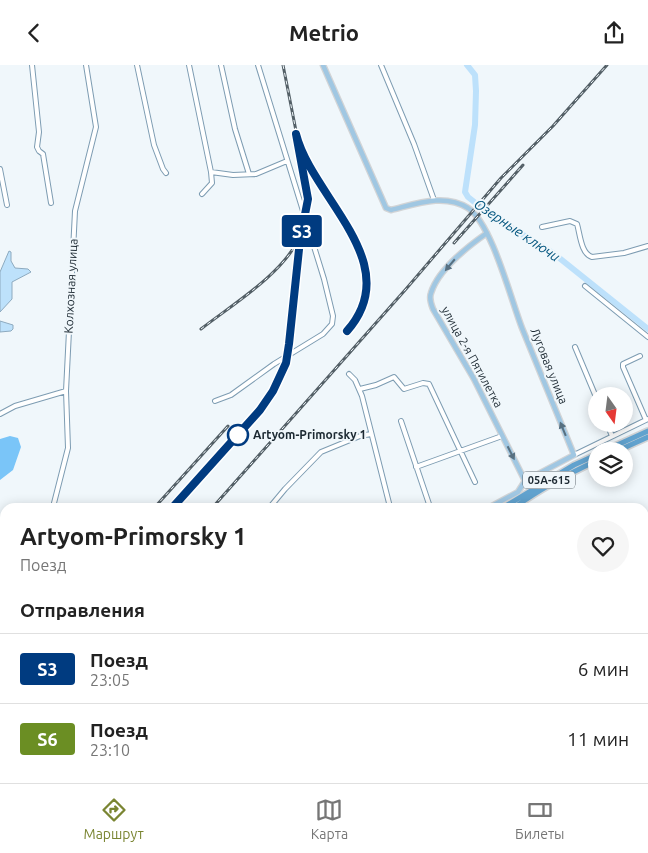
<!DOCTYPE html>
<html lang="ru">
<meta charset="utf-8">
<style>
:root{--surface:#fff;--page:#f6f6f6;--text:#222;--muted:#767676;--line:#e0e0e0;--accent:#7a8532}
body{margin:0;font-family:Ubuntu,sans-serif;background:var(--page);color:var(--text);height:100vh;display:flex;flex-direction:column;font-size:19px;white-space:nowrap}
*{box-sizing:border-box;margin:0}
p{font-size:16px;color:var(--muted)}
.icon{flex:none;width:28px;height:28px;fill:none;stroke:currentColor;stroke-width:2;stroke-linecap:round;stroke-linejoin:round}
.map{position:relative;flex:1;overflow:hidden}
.panel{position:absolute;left:0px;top:438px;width:649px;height:281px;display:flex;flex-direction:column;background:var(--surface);border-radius:15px 15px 0 0;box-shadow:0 2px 12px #0003}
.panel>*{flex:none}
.badge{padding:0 10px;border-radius:4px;font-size:18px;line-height:32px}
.needle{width:32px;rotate:166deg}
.buttons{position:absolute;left:588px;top:322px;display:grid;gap:10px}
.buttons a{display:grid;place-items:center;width:45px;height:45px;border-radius:50%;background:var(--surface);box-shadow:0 2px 12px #0003;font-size:25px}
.map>.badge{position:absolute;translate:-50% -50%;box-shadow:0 0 0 2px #fff}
h2{padding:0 20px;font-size:19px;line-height:45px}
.round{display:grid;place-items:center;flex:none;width:52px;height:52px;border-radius:26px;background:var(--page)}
.summary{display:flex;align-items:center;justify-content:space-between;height:85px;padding:0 20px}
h1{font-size:24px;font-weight:600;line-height:38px}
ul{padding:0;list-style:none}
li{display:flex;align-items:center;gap:15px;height:70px;padding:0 20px;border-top:1px solid var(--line)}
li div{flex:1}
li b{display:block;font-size:19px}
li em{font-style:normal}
li .badge{min-width:55px;font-weight:700;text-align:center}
header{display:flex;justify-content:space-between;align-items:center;height:65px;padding:0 20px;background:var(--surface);font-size:22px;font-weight:600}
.tab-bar{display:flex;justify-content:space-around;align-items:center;height:70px;border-top:1px solid var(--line);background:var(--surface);font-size:14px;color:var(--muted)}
.tab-bar a{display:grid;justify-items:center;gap:2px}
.tab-bar .on{color:var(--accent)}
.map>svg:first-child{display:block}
.green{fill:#92cef8}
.forest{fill:#7ac5f8}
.water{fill:#bde1fb;stroke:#8daabf}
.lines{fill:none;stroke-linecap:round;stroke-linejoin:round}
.river{stroke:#bde1fb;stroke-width:6}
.minor-casing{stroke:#7d9cb2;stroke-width:6}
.major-casing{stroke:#d2d4d6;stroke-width:7}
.highway-casing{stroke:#d2d4d6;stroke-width:8}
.minor{stroke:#fff;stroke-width:4}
.major{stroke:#a0c7e2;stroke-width:4.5}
.highway{stroke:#61a2ce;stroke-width:5}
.rail-casing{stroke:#535f66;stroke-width:3}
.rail{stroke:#f0f7fb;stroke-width:1;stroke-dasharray:4;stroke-linecap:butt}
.oneway{fill:#577081}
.line-casing{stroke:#fff;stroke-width:11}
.line{stroke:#003b80;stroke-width:8}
.stop-dot{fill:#fff;stroke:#003b80;stroke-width:2.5}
.labels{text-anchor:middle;stroke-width:4;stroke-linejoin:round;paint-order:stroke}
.shield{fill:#f0f7fb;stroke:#5c676e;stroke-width:1}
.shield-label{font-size:11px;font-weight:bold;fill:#1c2932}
.street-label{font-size:12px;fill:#1c2932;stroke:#f0f7fb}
.stop-label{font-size:12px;font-weight:bold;fill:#1c2932;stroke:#f0f7fb;text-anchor:start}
.water-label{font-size:14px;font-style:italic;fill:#04567f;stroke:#f0f7fb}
</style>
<header><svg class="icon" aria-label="back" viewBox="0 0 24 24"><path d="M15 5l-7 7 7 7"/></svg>Metrio<svg class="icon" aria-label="share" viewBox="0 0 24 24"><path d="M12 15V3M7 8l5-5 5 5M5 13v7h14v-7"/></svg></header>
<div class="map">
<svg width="648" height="718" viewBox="0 0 648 718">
<rect width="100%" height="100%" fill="#f0f7fb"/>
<path class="green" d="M5,593v34l-5,-9v-24z"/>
<path class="forest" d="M10,371l8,2 3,9 -8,23 -13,10v-41z
M5,511v78h-5v-76z
M172,714h43l4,4h-49z"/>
<path class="water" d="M9,186l2,1v9l4,7 13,1 3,3 -19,10v17l-12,13v-40z
M0,256l13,4v4l-2,2 -11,1z"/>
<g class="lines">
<path class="river" d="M467,0l8,10 1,16 -1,34 -10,67 3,5 24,19 61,37 95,76"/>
<defs>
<path id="minor" d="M32,0l7,67 -2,15 2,4 4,3 8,49
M137,0l17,80 9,24 3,4
M189,0l22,107
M221,0l14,64 14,45
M381,0l33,79 20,56
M0,104l7,36
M202,129l10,-11 -1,-11 22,3 23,-1 31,-13
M542,162l28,-6 7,3c3,10 4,30 15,33l32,-4 24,-7
M585,221l63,51
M575,282l21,50
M640,291l-17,8v3l23,53
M349,309l6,6 7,16 28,111
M360,324l16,-4 18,-8 10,12 19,-6 6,1 46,98
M215,336l16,-6 43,-31 49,-30 9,-10 1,-8 -9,-37 -66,-214
M0,349l15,-8 51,-15
M401,356l29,86
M607,359l5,12
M574,390l74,-36
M416,402l86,-31
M53,442l15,-59 -2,-57 9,-180 21,-84 -10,-62
M270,442l15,-18 36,-37 39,-16 11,-2
M0,509l5,-1
M0,704l5,-4
M321,714v4
M395,714l1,4
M471,714l2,4
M543,714l1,4
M636,718l12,-4"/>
<path id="major" d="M323,0l63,143 5,2c25,-6 53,-17 77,-2 24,16 43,92 54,120 17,42 35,85 52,127l-49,26 -7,11 -28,15
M487,168c-20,14 -49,37 -56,60 -2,5 0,11 2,16l41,70 51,102
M238,714l5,4
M313,714l1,4"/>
<path id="highway" d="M604,386l44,-20
M617,386l31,-14
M504,442l70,-42 22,-10
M515,442c25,-18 53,-33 81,-46
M260,718l4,-4
M269,718l4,-4"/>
</defs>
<use href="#minor" class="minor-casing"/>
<use href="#major" class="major-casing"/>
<use href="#highway" class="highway-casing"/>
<use href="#minor" class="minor"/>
<use href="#major" class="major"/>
<use href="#highway" class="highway"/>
<defs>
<path id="rail" d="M283,0l15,76
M304,92c26,54 96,112 43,174
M454,178l69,-78
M201,264c32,-25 79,-53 98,-90
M155,442l73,-81
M173,442l87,-97 13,-19 12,-26 4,-19 11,-102 8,-43 -12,-67
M213,442l193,-218 95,-111 52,-52 54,-61
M0,677l5,-4
M0,688l5,-5"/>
</defs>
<use href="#rail" class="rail-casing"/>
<use href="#rail" class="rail"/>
</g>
<defs><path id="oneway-solid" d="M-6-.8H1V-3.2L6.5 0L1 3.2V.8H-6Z" transform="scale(1.25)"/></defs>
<g class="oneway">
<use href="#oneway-solid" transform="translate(450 200) rotate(130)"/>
<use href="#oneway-solid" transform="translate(563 364) rotate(-112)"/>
<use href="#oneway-solid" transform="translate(511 388) rotate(63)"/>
</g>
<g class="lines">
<defs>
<path id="line" d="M173,442l87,-97 13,-19 13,-28 3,-19 11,-104 8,-41 -12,-65c16,64 111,129 51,197"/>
</defs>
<use href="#line" class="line-casing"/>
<use href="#line" class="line"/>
</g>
<circle class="stop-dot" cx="238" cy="370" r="10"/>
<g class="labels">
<rect class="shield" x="523" y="406.5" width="52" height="17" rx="4"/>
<g class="shield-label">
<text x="549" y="419">05А-615</text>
</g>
<g class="street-label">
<text transform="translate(71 221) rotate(-87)" y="4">Колхозная улица</text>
<text transform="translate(472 292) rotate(61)" y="4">улица 2-я Пятилетка</text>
<text transform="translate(549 301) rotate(68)" y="4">Луговая улица</text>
</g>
<g class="stop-label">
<text x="253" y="374">Artyom-Primorsky 1</text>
</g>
<g class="water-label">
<text transform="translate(517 165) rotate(34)" y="5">Озерные ключи</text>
</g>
</g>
</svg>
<div class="buttons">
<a><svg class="needle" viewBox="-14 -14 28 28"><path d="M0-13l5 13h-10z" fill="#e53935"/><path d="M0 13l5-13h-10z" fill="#767676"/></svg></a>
<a><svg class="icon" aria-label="layers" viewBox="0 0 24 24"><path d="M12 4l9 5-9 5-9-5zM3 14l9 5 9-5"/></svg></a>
</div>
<b class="badge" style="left:302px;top:166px;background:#003b80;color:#fff">S3</b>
<section class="panel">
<div class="summary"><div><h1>Artyom-Primorsky 1</h1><p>Поезд</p></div><a class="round"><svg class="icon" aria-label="heart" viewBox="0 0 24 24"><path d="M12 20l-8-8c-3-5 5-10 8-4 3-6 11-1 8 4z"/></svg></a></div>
<h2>Отправления</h2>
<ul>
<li><span class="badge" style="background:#003b80;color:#fff">S3</span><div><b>Поезд</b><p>23:05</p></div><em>6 мин</em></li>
<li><span class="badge" style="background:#6b8e23;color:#fff">S6</span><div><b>Поезд</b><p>23:10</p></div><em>11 мин</em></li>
</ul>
</section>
</div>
<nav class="tab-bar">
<a class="on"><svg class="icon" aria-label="directions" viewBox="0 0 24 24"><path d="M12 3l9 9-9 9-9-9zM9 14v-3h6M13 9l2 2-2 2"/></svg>Маршрут</a>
<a><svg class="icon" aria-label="map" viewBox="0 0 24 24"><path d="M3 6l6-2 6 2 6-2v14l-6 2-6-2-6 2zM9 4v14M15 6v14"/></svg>Карта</a>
<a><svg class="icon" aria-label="tickets" viewBox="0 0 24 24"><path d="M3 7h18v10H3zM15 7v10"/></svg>Билеты</a>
</nav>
